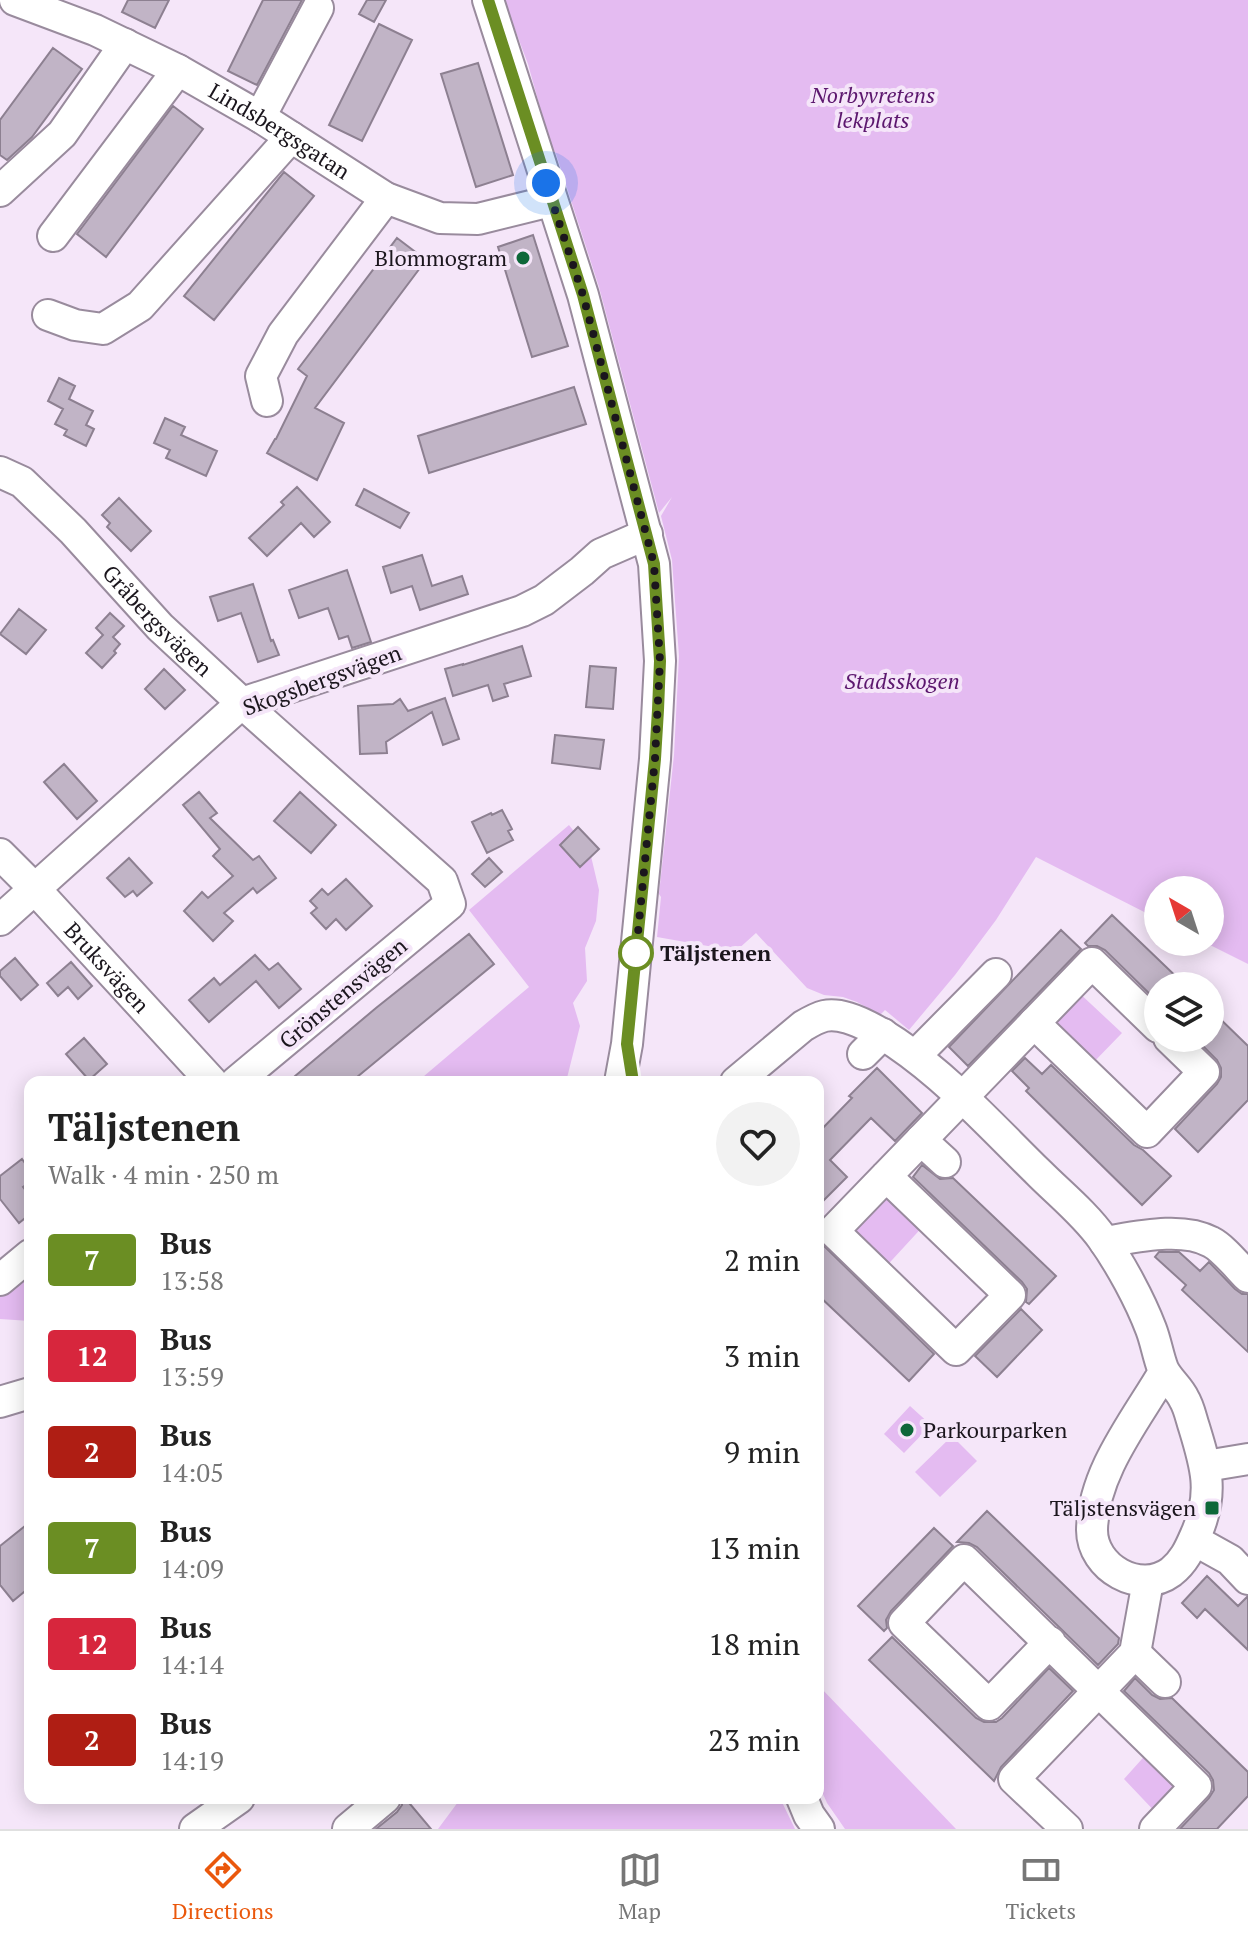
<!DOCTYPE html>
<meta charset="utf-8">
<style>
:root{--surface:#fff;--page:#f2f2f2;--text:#222;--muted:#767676;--line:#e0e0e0;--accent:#ea580c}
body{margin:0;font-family:"PT Serif",serif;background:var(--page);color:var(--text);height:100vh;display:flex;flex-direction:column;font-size:30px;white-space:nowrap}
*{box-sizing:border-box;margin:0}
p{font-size:26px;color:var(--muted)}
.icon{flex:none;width:44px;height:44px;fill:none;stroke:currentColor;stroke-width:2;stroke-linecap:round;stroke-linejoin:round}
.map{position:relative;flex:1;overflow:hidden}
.side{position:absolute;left:24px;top:1076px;width:800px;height:728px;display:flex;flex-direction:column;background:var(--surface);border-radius:16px;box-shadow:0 4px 20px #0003}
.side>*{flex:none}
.badge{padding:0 16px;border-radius:6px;font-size:28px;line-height:52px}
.needle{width:52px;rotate:321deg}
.fabs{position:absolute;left:1144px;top:876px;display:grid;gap:16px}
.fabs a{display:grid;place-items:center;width:80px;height:80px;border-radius:50%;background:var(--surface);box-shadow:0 4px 20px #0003;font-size:40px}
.you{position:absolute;width:40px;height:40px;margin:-20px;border:6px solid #fff;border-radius:50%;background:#1a73e8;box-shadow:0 0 0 12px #1a73e833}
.map>.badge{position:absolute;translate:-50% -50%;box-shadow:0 0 0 4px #fff}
.round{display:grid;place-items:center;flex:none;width:84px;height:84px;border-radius:42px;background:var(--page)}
.headline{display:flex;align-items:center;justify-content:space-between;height:136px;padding:0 24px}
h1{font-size:38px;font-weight:600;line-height:60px}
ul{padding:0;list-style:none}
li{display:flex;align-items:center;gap:24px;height:96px;padding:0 24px}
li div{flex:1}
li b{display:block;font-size:30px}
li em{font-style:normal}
li .badge{min-width:88px;font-weight:700;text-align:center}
.dock{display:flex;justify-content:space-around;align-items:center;height:112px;border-top:2px solid var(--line);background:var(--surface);font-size:22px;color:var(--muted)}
.dock a{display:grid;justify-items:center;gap:4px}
.dock .selected{color:var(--accent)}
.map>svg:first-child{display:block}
.green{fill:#e4bbf1}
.building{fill:#c1b4c6;stroke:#8d8091;stroke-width:2}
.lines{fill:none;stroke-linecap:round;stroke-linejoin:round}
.minor-casing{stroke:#998b9d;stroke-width:34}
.minor{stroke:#fff;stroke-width:30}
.line-casing{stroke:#fff;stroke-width:18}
.line{stroke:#6b8e23;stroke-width:12}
.walk{stroke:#1b161d;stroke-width:8;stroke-dasharray:0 14.4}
.poi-dot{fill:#0e6739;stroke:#f5e6f9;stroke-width:3}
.stop-dot{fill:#fff;stroke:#6b8e23;stroke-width:4}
.labels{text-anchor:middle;stroke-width:8;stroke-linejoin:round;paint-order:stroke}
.park-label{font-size:22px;font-style:italic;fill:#5c176e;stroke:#f5e6f9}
.street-label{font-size:22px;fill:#1b161d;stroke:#f5e6f9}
.poi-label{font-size:22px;fill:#1b161d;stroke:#f5e6f9;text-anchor:end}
.stop-label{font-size:22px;font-weight:bold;fill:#1b161d;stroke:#f5e6f9;text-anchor:start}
</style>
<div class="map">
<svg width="1248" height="1829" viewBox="0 0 1248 1829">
<rect width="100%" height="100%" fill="#f5e6f9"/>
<path class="green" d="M504,0h744v964l-44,-22h6v-52h-52v29l-122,-62 -40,63 -41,55 -46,55 -24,-20 -5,5 -23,-13 -14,-5 -19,-2 -17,-7 -51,-55 -20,18 -79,-14 4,-40 -2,-3 15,-139 5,-99 -7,-96 -11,-44 11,-19 -13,16 -60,-226 -43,-133 -7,-14 -21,-76z
M569,825l21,27 9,38 -3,31 -11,27 2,33 -14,22 7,23 -14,56h-149l112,-95 -60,-77z
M1076,990l46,43 -33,34 -36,-37 2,-16z
M892,1196l35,26 -46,50 -29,-40 29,-32z
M30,1255v66l-30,-2v-39z
M910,1406l21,19 -27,28 -20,-19z
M952,1436l25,25 -37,36 -25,-25z
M818,1685l2,2 136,142h-111l-18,-26 -9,-20z
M1150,1750l26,27 1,14 -17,26 -36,-38z
M461,1798h319l15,31h-357z"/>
<path class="building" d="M128,0h41l-14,28 -33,-16z
M263,0h39l-45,85 -29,-14z
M367,0h19l-12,22 -15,-8z
M379,24l33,16 -50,101 -33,-16z
M53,48l29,21 -50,68 -25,23 -7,-5v-35z
M478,63l35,112 -37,12 -35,-113z
M173,106l30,23 -97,128 -29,-23z
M284,172l30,24 -100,124 -30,-24z
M533,235l35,111 -36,11 -34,-110z
M397,238l29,22 -111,148 29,15 -27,57 -50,-27 8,-14h1l31,-63 -9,-7z
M59,378l16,8 -6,13 24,12 -7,14 8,4 -8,17 -22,-11 3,-5 -12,-6 8,-15 -15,-8z
M574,387l12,37 -157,49 -11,-37z
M165,418l20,9 -4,8 36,16 -11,25 -40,-18 4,-8 -16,-7z
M297,487l33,35 -16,15 -13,-14 -34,33 -18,-18 35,-33 -3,-3z
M364,489l45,24 -9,15 -44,-23z
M119,498l32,33 -20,20 -24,-24 3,-4 -8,-8z
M422,555l10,31 30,-10 6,18 -48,16 -8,-24 -21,7 -8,-26z
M347,570l24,72 -19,6 -4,-12 -9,3 -11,-31 -29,10 -10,-28z
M253,584l18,57 2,-1 6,15 -21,7 -17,-49 -23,8 -8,-24z
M19,609l27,21 -20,24 -26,-20z
M110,613l14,13 -11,11 7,7 -6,7 2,2 -14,15 -16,-15 17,-18 -7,-7z
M522,646l9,30 -27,8 4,12 -15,5 -5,-16 -35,11 -8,-27 18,-5v1z
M590,666l26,2 -3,41 -27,-2z
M164,669l21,21 -20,19 -20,-20z
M445,698l14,41 -16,6 -11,-33 -46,30 1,11 -27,1 -2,-48 35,-2 7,-5 8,12z
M555,735l49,5 -4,29 -48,-6z
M64,764l33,37 -20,18 -33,-37z
M199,792l18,21 -7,5 43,42 6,-4 17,22 -19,15 -4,-5 -29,25 9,8 -20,20 -29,-30 18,-19 6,6 25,-22 -20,-20 7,-7 -37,-44z
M300,792l36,33 -25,28 -37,-32z
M502,810l10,19 -4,2 5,9 -26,13 -15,-31 19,-9 1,2z
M578,827l21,22 -19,18 -20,-22z
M129,858l23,25 -15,13 -4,-5 -8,6 -18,-19z
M489,858l13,14 -17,15 -13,-13z
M346,879l26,27 -26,24 -10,-11 -10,10 -15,-16 6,-5 -7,-7 12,-12 6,6z
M1112,915l74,71h-28v16l-53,-52 -8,-4h-9l-3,-3z
M1061,930l20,19 -113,117 -19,-19z
M469,934l25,30 -143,118h-63l88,-74z
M255,955l14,15 9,-7 23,26 -22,19 -23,-27 -47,41 -20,-22 25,-22 6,7z
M15,958l23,27 -17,15 -21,-24v-5z
M71,962l21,24 -14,13 -10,-12 -10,9 -11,-13z
M1210,1009l38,37v54l-50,52 -23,-23 42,-45 4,-7v-9l-4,-8 -22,-22h15z
M84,1038l23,26 -18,16 -23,-26z
M1025,1058l17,16 9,-9 83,80 9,5 28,26 -29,29 -116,-114 3,-3 -17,-17z
M877,1068l45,45 -27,28 -24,-23 -41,42 17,17 -29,29v-73l34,-35 -3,-2z
M22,1159l8,11v12l-7,5 7,9v18l-11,9 -19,-24v-23z
M922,1165l18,14 13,-1 103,98 -27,28 -3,-2 1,-13 -5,-7 -109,-105z
M818,1240l116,114 -25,27 -91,-86z
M1159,1252h20l21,19 9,-9 26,27 7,5h6v58l-66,-62 4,-5 -31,-28z
M1021,1309l21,21 -45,47 -22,-21z
M987,1511l132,127 -1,6 -20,21 -121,-118 -8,-4 -12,-1z
M30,1522v65l-17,14 -13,-16v-39z
M934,1528l19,18 -62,65 -5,9 1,8 -3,3 -26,-25z
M1207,1576l31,30 10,-10v54l-43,-41 -8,9 -15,-15z
M892,1637l84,81 8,4h12l6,-4 47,-50 24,23 -72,76 -7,14 -125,-121z
M1135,1678l17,17 8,4 12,-1 76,74v24l-31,33h-37l29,-31 5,-8 -1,-10 -4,-7 -85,-82z
M405,1798l26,31h-55l21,-17 5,-7v-6z"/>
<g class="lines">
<defs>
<g id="minor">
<path id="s1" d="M15,0l80,30 83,40 82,47 126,81 54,20 38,1 73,-18"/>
<path d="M488,0l95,295 71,269 6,97 -5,98 -28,285 -7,38"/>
<path d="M260,117l58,-109"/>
<path d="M0,191l62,-57 63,-90"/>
<path d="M53,236l125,-166"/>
<path d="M48,315l27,10 28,4 37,-23 151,-169"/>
<path d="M267,401l-6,-25 22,-42 103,-136"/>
<path id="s2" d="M0,472l22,10 51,49 87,96 82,76 200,178 8,23 -214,178"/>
<path id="s3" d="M0,854l34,34 178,194"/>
<path d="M0,920l242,-217 280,-92 22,-11 38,-29 19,-17 46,-20"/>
<path d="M1034,1023l113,109 57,-60 -35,-34"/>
<path d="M863,1054l20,-20"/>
<path d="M915,1056l81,-82"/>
<path d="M736,1082l67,-56c17,-10 25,-14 45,-8 17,5 33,15 48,25 53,36 97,85 143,130 21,21 46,41 63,65 18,25 38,62 49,91 5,13 7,27 12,40 5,11 16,19 21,30 5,8 7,19 10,28 12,39 20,66 3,105 -7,16 -12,29 -26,40 -31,23 -79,-4 -79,-42 1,-58 44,-110 72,-158"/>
<path d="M921,1140l24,22"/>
<path d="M886,1176l124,119 -54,55 -123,-119 259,-268 66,64"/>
<path d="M1105,1242c31,-5 77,-16 106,0 12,6 27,25 37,35"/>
<path d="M0,1280l30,-25"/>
<path d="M0,1402l30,-9"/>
<path d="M1206,1466l42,-7"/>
<path d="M1194,1540l36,20 18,19"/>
<path d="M1050,1642l-61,63 -85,-82 60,-63 232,226 -41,43"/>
<path d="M1135,1653l30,29"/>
<path d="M802,1798l7,17 10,14"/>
<path d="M195,1829l44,-31"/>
<path d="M348,1829l37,-31"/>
<path d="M1067,1829l-53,-50 121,-126 13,-72"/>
</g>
</defs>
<use href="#minor" class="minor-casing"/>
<use href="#minor" class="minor"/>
</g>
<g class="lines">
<defs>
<path id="line" d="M488,0l95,295 71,269 6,97 -2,49 -3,49 -28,285 6,38"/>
</defs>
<use href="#line" class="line-casing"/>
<use href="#line" class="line"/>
<path class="walk" d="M546,183l37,112 71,269 6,97 -5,98 -19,194"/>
</g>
<g class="poi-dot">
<circle cx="523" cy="258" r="8"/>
<circle cx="907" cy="1430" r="8"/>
<rect x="1204" y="1500" width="16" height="16" rx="4"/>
</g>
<circle class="stop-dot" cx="636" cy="953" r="16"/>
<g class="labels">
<g class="park-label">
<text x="873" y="103">Norbyvretens<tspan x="873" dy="25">lekplats</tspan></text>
<text x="902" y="689">Stadsskogen</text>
</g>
<g class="street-label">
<text dy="8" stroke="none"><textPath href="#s1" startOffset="296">Lindsbergsgatan</textPath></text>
<text dy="8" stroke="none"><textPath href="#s2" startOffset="218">Gråbergsvägen</textPath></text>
<text transform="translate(322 680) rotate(-20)" y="8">Skogsbergsvägen</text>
<text dy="8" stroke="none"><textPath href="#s3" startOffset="156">Bruksvägen</textPath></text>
<text transform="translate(343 993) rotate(-40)" y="8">Grönstensvägen</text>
</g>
<g class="poi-label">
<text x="507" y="266">Blommogram</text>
<text x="923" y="1438" text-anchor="start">Parkourparken</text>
<text x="1196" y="1516">Täljstensvägen</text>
</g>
<g class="stop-label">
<text x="660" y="961">Täljstenen</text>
</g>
</g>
</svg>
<div class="fabs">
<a><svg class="needle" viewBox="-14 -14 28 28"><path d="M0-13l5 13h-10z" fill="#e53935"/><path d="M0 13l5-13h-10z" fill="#767676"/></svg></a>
<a><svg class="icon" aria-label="layers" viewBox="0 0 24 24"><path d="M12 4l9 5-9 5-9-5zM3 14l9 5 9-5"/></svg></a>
</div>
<div class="you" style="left:546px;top:183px"></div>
<section class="side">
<div class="headline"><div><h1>Täljstenen</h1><p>Walk · 4 min · 250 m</p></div><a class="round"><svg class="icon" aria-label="heart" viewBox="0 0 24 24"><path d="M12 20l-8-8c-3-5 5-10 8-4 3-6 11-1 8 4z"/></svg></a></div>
<ul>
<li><span class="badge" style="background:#6b8e23;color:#fff">7</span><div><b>Bus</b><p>13:58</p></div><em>2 min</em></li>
<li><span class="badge" style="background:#d7263d;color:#fff">12</span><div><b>Bus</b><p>13:59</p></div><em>3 min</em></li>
<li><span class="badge" style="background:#af1e14;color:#fff">2</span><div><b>Bus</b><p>14:05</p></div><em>9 min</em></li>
<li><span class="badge" style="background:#6b8e23;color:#fff">7</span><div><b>Bus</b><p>14:09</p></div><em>13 min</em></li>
<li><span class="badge" style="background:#d7263d;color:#fff">12</span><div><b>Bus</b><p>14:14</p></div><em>18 min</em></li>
<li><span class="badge" style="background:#af1e14;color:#fff">2</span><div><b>Bus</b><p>14:19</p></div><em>23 min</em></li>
</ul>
</section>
</div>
<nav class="dock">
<a class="selected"><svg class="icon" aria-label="directions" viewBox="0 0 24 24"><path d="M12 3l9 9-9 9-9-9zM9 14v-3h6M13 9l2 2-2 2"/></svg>Directions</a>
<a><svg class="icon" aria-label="map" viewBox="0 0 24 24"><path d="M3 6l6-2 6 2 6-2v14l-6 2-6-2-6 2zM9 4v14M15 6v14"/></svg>Map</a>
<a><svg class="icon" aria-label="tickets" viewBox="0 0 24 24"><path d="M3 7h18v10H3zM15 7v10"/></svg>Tickets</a>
</nav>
